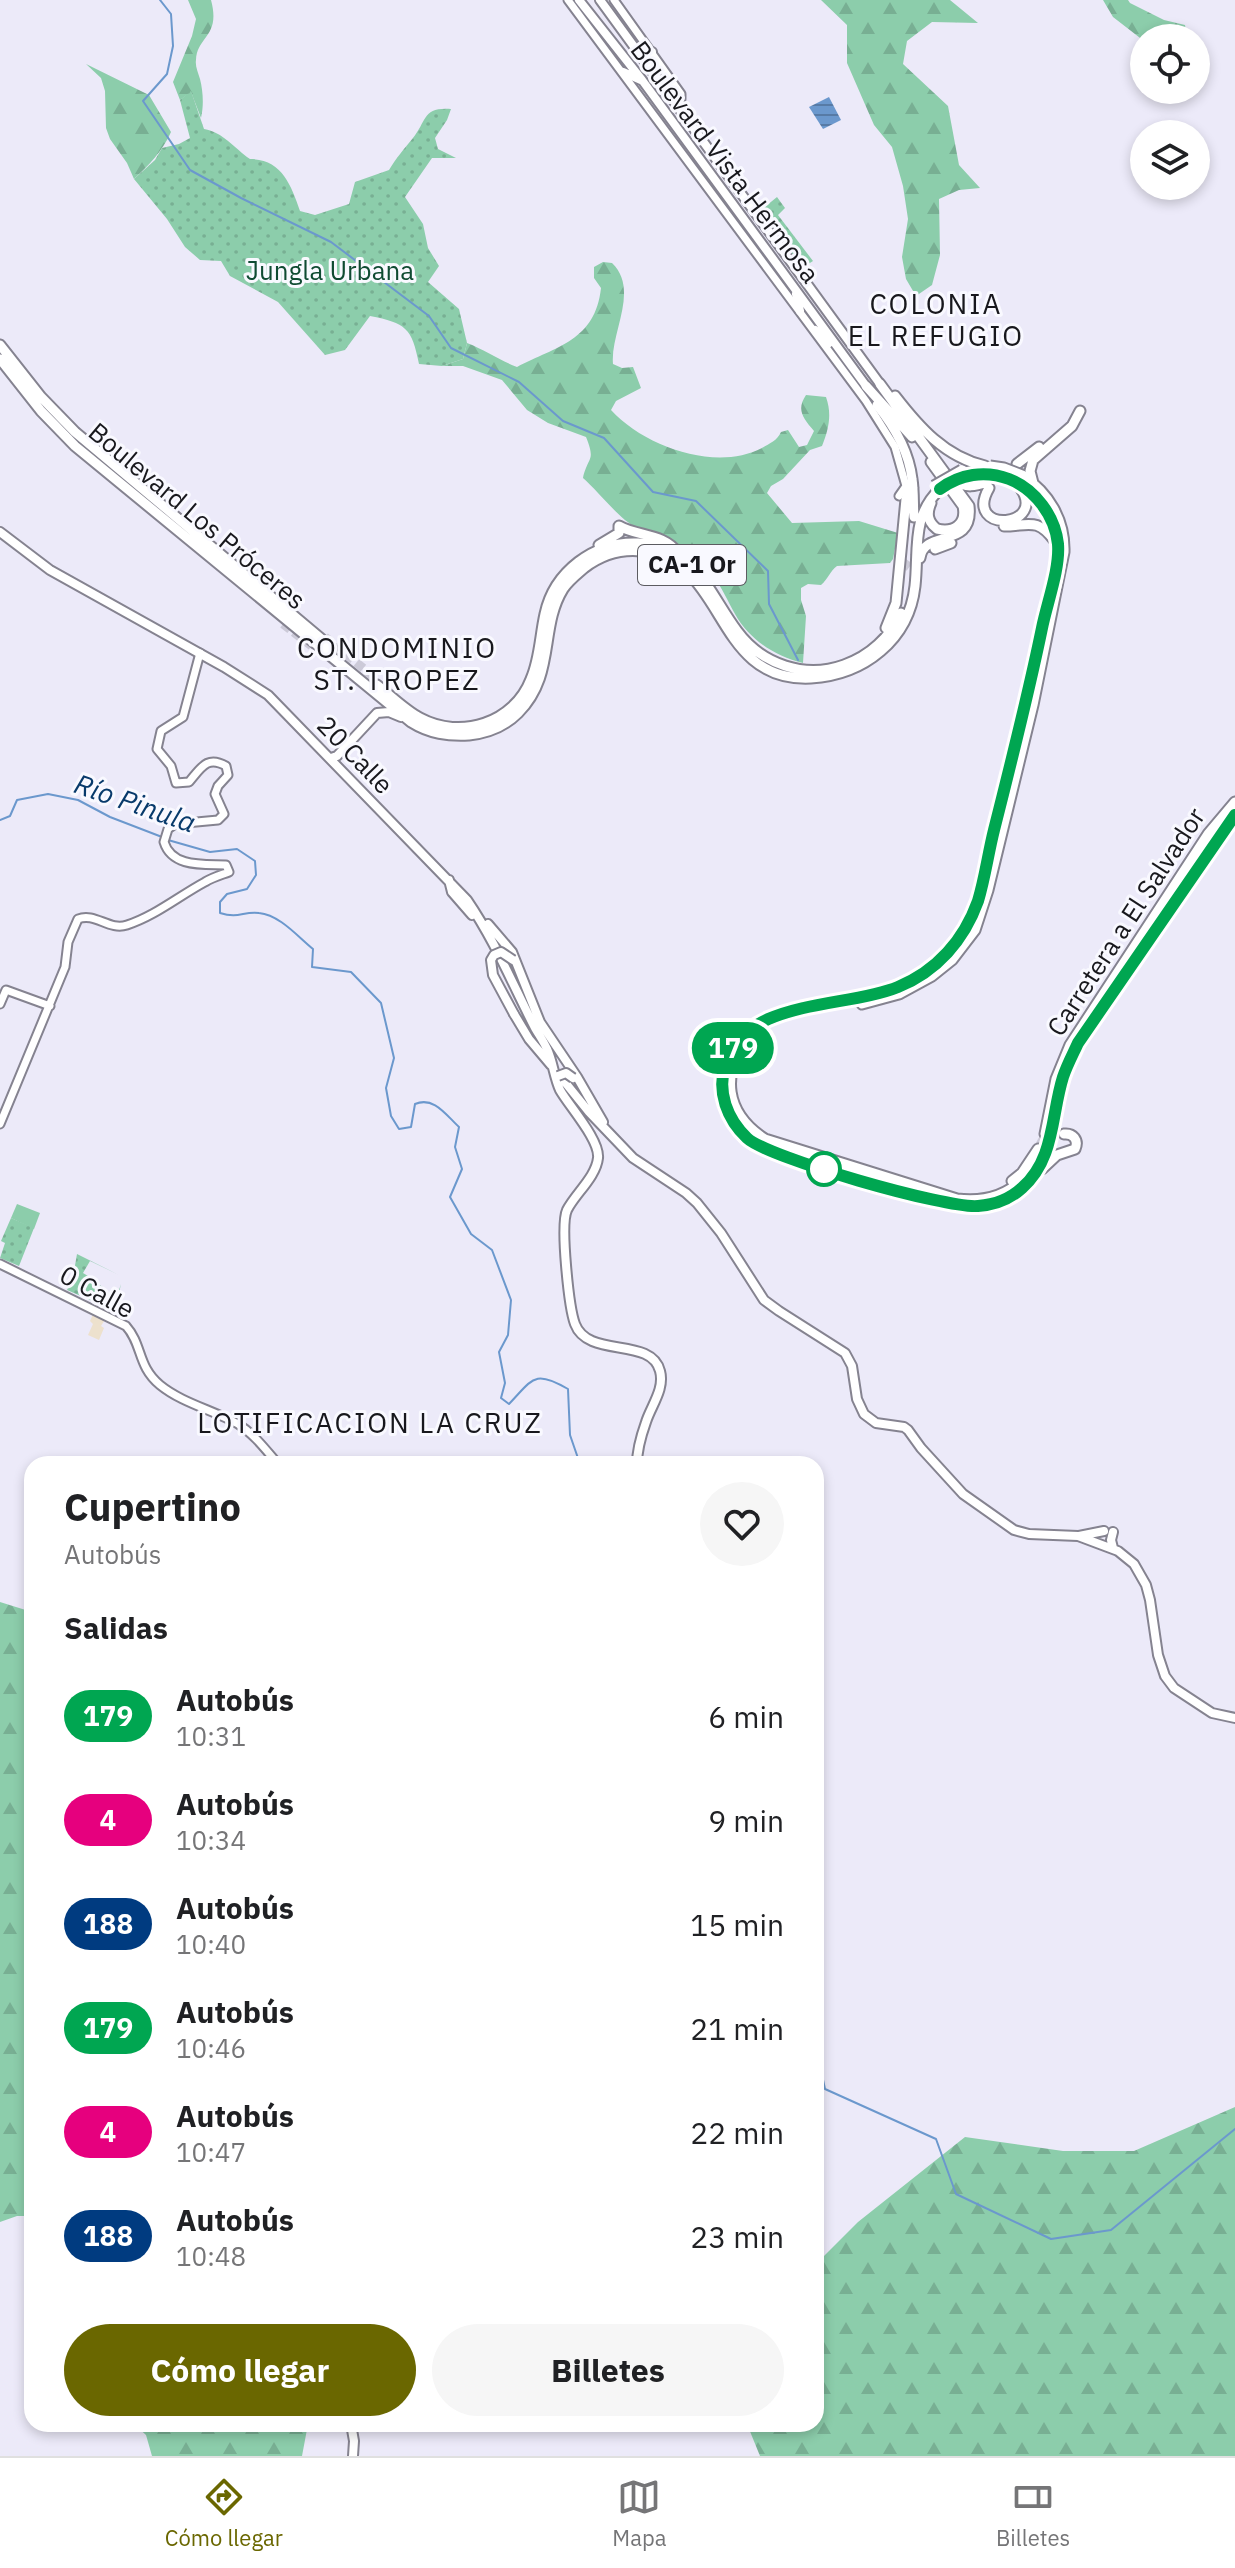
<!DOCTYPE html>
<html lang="es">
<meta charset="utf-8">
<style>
:root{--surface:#fff;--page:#f6f6f6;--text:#202124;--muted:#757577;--line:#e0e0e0;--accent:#6a6700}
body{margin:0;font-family:"IBM Plex Sans",sans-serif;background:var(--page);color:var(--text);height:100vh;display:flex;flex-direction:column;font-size:30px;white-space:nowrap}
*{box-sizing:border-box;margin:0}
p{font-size:26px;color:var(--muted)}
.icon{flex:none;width:44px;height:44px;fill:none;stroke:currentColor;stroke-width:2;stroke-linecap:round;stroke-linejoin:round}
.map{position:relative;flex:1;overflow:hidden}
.sheet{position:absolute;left:24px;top:1456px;width:800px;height:976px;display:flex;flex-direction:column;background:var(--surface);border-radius:24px;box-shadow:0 4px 12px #0003}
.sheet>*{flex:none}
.badge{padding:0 16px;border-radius:26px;font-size:28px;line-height:52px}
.tools{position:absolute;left:1130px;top:24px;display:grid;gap:16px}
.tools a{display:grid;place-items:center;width:80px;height:80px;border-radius:50%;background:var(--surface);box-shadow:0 4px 12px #0003;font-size:40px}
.map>.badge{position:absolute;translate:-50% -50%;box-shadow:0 0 0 4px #fff}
h2{padding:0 40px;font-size:30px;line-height:72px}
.round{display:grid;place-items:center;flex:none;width:84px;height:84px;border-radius:42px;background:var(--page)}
.overview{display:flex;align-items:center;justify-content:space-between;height:136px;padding:0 40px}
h1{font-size:38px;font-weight:700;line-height:60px}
.cta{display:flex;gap:16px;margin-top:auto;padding:16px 40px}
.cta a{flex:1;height:92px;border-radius:48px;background:var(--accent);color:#fff;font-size:32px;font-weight:700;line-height:92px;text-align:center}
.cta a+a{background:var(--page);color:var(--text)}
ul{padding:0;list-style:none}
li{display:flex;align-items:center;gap:24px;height:104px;padding:0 40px}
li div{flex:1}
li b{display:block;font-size:30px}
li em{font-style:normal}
li .badge{min-width:88px;font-weight:700;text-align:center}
.dock{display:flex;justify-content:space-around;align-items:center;height:112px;border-top:2px solid var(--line);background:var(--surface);font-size:22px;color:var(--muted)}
.dock a{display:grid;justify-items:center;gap:4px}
.dock .active{color:var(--accent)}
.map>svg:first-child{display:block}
.medical{fill:#ede1cd}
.grass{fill:#8ccdab}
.forest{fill:url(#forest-firs)}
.park{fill:url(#park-dots)}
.water{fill:url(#water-rules)}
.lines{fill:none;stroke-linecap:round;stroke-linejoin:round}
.stream{stroke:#6b98cd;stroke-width:2}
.trunk-tunnel{stroke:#cccad8;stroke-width:9;stroke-dasharray:9 4.5;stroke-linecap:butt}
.tertiary-casing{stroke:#858390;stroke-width:11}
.secondary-casing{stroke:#858390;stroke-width:12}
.primary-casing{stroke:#858390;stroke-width:12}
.trunk-casing{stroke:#858390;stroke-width:13}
.tertiary{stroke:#fff;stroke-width:7}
.secondary{stroke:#fff;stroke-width:8}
.primary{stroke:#fff;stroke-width:8}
.trunk{stroke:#fff;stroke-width:9}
.secondary-bridge-casing{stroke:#858390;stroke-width:12;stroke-linecap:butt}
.trunk-bridge-casing{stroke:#858390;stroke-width:13;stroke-linecap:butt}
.secondary-bridge{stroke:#fff;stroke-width:8}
.trunk-bridge{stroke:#fff;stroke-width:9}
.line-casing{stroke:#fff;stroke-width:18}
.line{stroke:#00a651;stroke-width:12}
.stop-dot{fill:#fff;stroke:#00a651;stroke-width:4}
.labels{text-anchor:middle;stroke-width:6;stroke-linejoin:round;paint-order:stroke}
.shield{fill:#f9f9ff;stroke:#5c5c61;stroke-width:2}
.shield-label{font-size:24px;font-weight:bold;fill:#18181d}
.street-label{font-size:26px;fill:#18181d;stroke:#f9f9ff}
.park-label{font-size:26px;fill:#0f4b32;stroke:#f9f9ff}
.neighbourhood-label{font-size:28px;letter-spacing:2px;fill:#18181d;stroke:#f9f9ff}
.water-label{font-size:28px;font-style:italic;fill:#083a6b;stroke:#f9f9ff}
</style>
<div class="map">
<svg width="1235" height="2456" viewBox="0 0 1235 2456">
<defs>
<pattern id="forest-firs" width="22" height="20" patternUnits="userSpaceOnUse" patternTransform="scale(2)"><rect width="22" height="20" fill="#8ccdab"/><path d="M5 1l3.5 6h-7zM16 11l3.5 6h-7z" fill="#78af93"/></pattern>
<pattern id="park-dots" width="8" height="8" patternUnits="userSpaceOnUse" patternTransform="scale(2)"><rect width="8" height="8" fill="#8ccdab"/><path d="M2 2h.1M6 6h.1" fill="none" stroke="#78af93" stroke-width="1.8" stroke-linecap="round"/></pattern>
<pattern id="water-rules" width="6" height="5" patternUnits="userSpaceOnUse" patternTransform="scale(2)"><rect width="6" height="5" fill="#6b98cd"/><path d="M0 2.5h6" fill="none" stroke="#577ba6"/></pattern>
</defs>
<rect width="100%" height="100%" fill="#eceaf9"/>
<path class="medical" d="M94,1312l12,6 -5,8 3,2 -5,12 -11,-5 5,-11 -3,-3z"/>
<path class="grass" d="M17,1204l23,9 -6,16 -23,-11z"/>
<path class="forest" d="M188,0h23c10,37 -14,36 -15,60 -1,6 2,12 4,19 3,12 4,26 1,39l-10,-26 -11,8 -7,-18 19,-46 4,-17z
M821,0h129l28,23 -46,-1 -25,19 -4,23 45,42 11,59 21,23 -21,2 -20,9 1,56 -8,30 -16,11 -10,-17 -4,-22 6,-38 -5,-33 -11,-39 -18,-22 -27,-62v-38z
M1103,0h25l2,3 34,17 21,5 2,13h-43v3l-31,-24z
M86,64l63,31 22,37c-9,20 -22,33 -37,47l-7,-16 -17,-24 -4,-11 -1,-37 -4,-13z
M603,262l9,1c28,27 -2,70 1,101l9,4 11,-1 8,21 -25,13 -5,9c34,37 105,62 151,38 8,-5 15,-7 19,-16l7,-2 11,17 8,-2 7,-14c-11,-13 -18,-21 -8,-36l20,2c6,17 3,32 -4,49l-12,4 -27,29 -12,7 -4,7 25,30 67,-2 39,12 -5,26 -3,4 -53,3c-7,5 -9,13 -16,19l-13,-1 -7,4v12l5,16 -3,47c-29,-7 -54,-24 -68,-49 -7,-12 -13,-27 -22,-38 -8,-10 -35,-34 -47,-39 -9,-5 -20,-5 -29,-9 -17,-8 -38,-36 -54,-50 5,-22 13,-16 3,-41l-38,-14 -21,-13 -25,-30 -39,-14h-21l21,-7 4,-16c18,7 32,17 50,24 40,-21 78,-26 84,-79l-7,-10v-11z
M0,1602l32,10v604h-15l-17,6z
M1235,2107v349h-475l-13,-32h69v-160l42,-42 107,-85 98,14h71z
M134,2424h174l-6,32h-150l-6,-21z"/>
<path class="park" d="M191,91l13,38c19,3 30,19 46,30 31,0 41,25 50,52l15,4 34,-11 6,-22 34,-12c7,-12 15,-21 24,-32 14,-17 9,-31 38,-29l-4,11 -12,18 3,11 18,9h-24l-27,39 18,27 5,24 11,18 -11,16 31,27 8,34 -4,16 -21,7 -23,-2c-7,-36 -13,-41 -49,-48l-25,34 -20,5 -47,-53 -48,-26 -9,-15 -21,-1 -15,-13 -18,-28 -33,-40 21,-19 7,-12 17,-4 11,-6 -10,-38z
M777,197l8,11 -7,7 35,46 -14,9 -43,-56z
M11,1218l23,10 -15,38 -19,-8 5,-15 -4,-2z
M77,1254l42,21 -29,-14 -7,12 5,3v3l15,8 -4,7 10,5 5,-9 4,3 3,-9 -6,27 -48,-21 6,-13z"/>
<path class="water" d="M829,97l12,23 -18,9 -14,-22z"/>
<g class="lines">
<path class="stream" d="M160,0l11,14 2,32 -6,28 -24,27 47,69 51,28 90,44 98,74 22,32 68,34 44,39 41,17 49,54 43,9 72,70 1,33 29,56
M0,820l10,-4 7,-16 31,-6 30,6 32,17 52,20
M168,840l42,12 27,-3 18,12 1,14 -9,14 -20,5 -7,8v11c19,6 23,-2 39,0 21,2 39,24 54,36l-1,18 39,5 30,31 13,55 -8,30 5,28 8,13 12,-2 4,-23c19,-8 31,11 44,23l-4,20 7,22 -12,28 21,37 21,16 19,50 -3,35 -9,17 6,31 -4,15 8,6c24,-25 25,-35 59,-15l2,46 10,29
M816,2047l9,42 111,50 20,55 95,45 60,-9 124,-101"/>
<path class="trunk-tunnel" d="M903,568l6,-8 11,-6
M283,624l35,27
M325,637l49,40 1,7 -3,5
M1038,1149l4,-8 22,-7"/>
<defs>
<path id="tertiary" d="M568,0l298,401 29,46 11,39 -7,10
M614,0l67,94v5l-3,6
M0,1004l6,-14 44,16
M0,1124l65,-157 3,-25 10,-23c17,-7 31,12 49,6 28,-9 52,-29 78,-43 8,-5 16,-7 24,-10l-3,-7c-22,-1 -54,3 -62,-23l4,-13 7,-5 43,-4 6,-6 -9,-20 3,-8 10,-11 -2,-9c-19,-11 -25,2 -37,16l-13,1 -5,-17 -14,-17 4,-18 22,-14 17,-64
M0,1264l126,62c17,19 11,40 34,59 22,18 53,25 78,39 16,10 28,26 40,40"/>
<path id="secondary" d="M0,532l50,38 174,97 44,28 199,205c28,41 46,85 68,128 4,7 9,14 12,21 6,13 7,28 13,41 9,16 40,50 38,68 -2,19 -23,36 -31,52 -7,15 2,98 8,114 13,35 76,12 85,47 5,18 -9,35 -14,51 -5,14 -9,28 -9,42
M331,758l6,-2 40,-43 12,-1 12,5
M449,880l3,12 20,23
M488,924l24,28 28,70 37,55 26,45
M514,1014l15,25 22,26
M564,1081l25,31 44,46 53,35 11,10 24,30 43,67 15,11 66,42 7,13 5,33 7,15 12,9 28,4 4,3 13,18 42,46 51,36 15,4 49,2 40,15 16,13 12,21 4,15 8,55 7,21 9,12 38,25 23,5
M1079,1536l25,-5
M1113,1548l-2,-8 2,-8
M351,2424l3,17 -1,15"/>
<path id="primary" d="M579,0l63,80 224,306
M600,0l280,384
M652,69v-17
M623,72l18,8
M796,294l4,17
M815,330l14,13"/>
<path id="trunk" d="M0,345l41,52 34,35 257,216
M0,359l41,52 34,35 336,276c19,12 37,14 58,13 18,-2 36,-9 49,-22 38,-38 21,-85 45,-124 5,-8 14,-15 21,-21 17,-13 37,-19 57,-17 87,8 71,132 170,127 53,-3 98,-38 104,-92 4,-36 -4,-70 25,-97
M880,384l89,122c5,44 -45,22 -49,52
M866,386l46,51
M895,396c24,31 50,61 90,70
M877,405c17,21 32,48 35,74 2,13 1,26 2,38
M931,462l32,44c4,18 -9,27 -26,23 -9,-7 -11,-15 -6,-26
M1017,464l22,-17
M957,480c8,9 19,6 30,2
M1013,481c26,12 44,40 45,69 -3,26 -11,52 -16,77 -14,66 -29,130 -46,195 -10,39 -12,81 -35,115 -15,22 -37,38 -60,49 -53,24 -154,11 -176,77 -3,12 -5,24 -2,36 7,25 24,42 47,52l161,48c53,13 102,6 118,-55 6,-22 7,-45 14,-67 4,-12 10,-23 15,-34l157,-228
M1033,483l-3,-12 3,-11 39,-34 8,-15
M989,488c-27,47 62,40 30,-2
M1004,526c24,0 33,-9 50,14
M599,545l20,-12v-7c20,11 44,7 59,27
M935,549l16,-6
M886,628l10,-25 10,-104 7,-11
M377,685c14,11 28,25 43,33 41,22 94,5 111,-39 9,-20 9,-43 14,-65 9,-42 49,-73 93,-71 58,3 70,49 99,88 25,34 68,48 107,34 26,-9 46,-28 57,-52
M862,1004l37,-10 33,-18 20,-16 23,-30 13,-40 45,-185 31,-153c1,-32 -15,-59 -42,-77
M749,1037c-29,37 -24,76 16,102l192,60c25,3 48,-2 66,-20
M1045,1134l11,-55 14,-34 138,-211 27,-32
M1042,1169l15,-14 18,-6c4,-9 -2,-16 -11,-15
M1012,1181l10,-8 16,-24"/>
</defs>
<use href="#tertiary" class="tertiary-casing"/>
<use href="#secondary" class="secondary-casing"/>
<use href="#primary" class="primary-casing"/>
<use href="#trunk" class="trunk-casing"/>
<use href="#tertiary" class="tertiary"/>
<use href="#secondary" class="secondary"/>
<use href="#primary" class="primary"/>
<use href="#trunk" class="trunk"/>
<defs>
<path id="secondary-bridge" d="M513,960l-12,-8 -7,3 -3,5 2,15 21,39
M558,1076l8,-3 7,5"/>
<path id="trunk-bridge" d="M990,466l14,2 18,7
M976,475h19l18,6
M934,486l28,-16
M940,489l25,-13"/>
</defs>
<use href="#secondary-bridge" class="secondary-bridge-casing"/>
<use href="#trunk-bridge" class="trunk-bridge-casing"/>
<use href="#secondary-bridge" class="secondary-bridge"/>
<use href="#trunk-bridge" class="trunk-bridge"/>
</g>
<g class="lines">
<defs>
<path id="line" d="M940,489c20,-15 45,-19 69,-10 26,10 46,37 49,65 2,25 -11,59 -16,84 -14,68 -31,135 -48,202 -6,24 -9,48 -16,71 -14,39 -41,70 -80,86 -54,22 -155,11 -173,79 -8,26 2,53 22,72 21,20 200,71 231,68 16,-1 32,-7 44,-18 33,-29 29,-73 41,-111 4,-12 10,-23 15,-34l157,-228"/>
</defs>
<use href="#line" class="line-casing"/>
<use href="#line" class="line"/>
</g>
<circle class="stop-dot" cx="824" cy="1169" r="16"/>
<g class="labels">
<rect class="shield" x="638" y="545" width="108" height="40" rx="6"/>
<g class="shield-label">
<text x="692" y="573">CA-1 Or</text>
</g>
<g class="street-label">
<text transform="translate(725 162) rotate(53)" y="9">Boulevard Vista Hermosa</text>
<text transform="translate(197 516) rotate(40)" y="9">Boulevard Los Próceres</text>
<text transform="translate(355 755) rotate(46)" y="9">20 Calle</text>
<text transform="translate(1126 922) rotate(-57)" y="9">Carretera a El Salvador</text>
<text transform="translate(97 1292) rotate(29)" y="9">0 Calle</text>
</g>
<g class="park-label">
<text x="330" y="280">Jungla Urbana</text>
</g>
<g class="neighbourhood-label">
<text x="936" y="314">COLONIA<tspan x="936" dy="32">EL REFUGIO</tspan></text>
<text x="397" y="658">CONDOMINIO<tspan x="397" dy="32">ST. TROPEZ</tspan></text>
<text x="370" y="1433">LOTIFICACION LA CRUZ</text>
</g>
<g class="water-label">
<text transform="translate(135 803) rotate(19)" y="10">Río Pinula</text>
</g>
</g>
</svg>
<div class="tools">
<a><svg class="icon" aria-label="locate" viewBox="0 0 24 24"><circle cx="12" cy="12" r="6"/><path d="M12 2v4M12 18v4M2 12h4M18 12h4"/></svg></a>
<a><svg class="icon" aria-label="layers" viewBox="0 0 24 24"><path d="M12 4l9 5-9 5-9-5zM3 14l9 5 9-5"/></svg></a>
</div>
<b class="badge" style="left:733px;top:1048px;background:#00a651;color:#fff">179</b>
<section class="sheet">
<div class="overview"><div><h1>Cupertino</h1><p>Autobús</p></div><a class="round"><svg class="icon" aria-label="heart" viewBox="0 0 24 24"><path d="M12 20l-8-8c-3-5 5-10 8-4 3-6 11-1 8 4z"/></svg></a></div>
<h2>Salidas</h2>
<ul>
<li><span class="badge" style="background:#00a651;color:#fff">179</span><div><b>Autobús</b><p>10:31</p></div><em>6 min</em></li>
<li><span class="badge" style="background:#e6007e;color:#fff">4</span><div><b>Autobús</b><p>10:34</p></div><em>9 min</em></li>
<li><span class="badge" style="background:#003b80;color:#fff">188</span><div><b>Autobús</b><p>10:40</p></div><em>15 min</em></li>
<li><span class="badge" style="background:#00a651;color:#fff">179</span><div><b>Autobús</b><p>10:46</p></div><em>21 min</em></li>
<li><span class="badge" style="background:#e6007e;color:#fff">4</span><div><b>Autobús</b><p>10:47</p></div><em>22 min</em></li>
<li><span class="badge" style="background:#003b80;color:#fff">188</span><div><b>Autobús</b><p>10:48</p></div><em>23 min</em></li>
</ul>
<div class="cta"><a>Cómo llegar</a><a>Billetes</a></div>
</section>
</div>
<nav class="dock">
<a class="active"><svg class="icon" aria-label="directions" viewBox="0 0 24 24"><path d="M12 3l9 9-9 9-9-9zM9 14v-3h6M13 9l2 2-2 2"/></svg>Cómo llegar</a>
<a><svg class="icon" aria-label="map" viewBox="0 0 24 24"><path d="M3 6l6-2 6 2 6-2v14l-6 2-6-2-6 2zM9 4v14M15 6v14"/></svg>Mapa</a>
<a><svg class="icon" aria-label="tickets" viewBox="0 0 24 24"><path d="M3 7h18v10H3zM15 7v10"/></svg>Billetes</a>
</nav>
